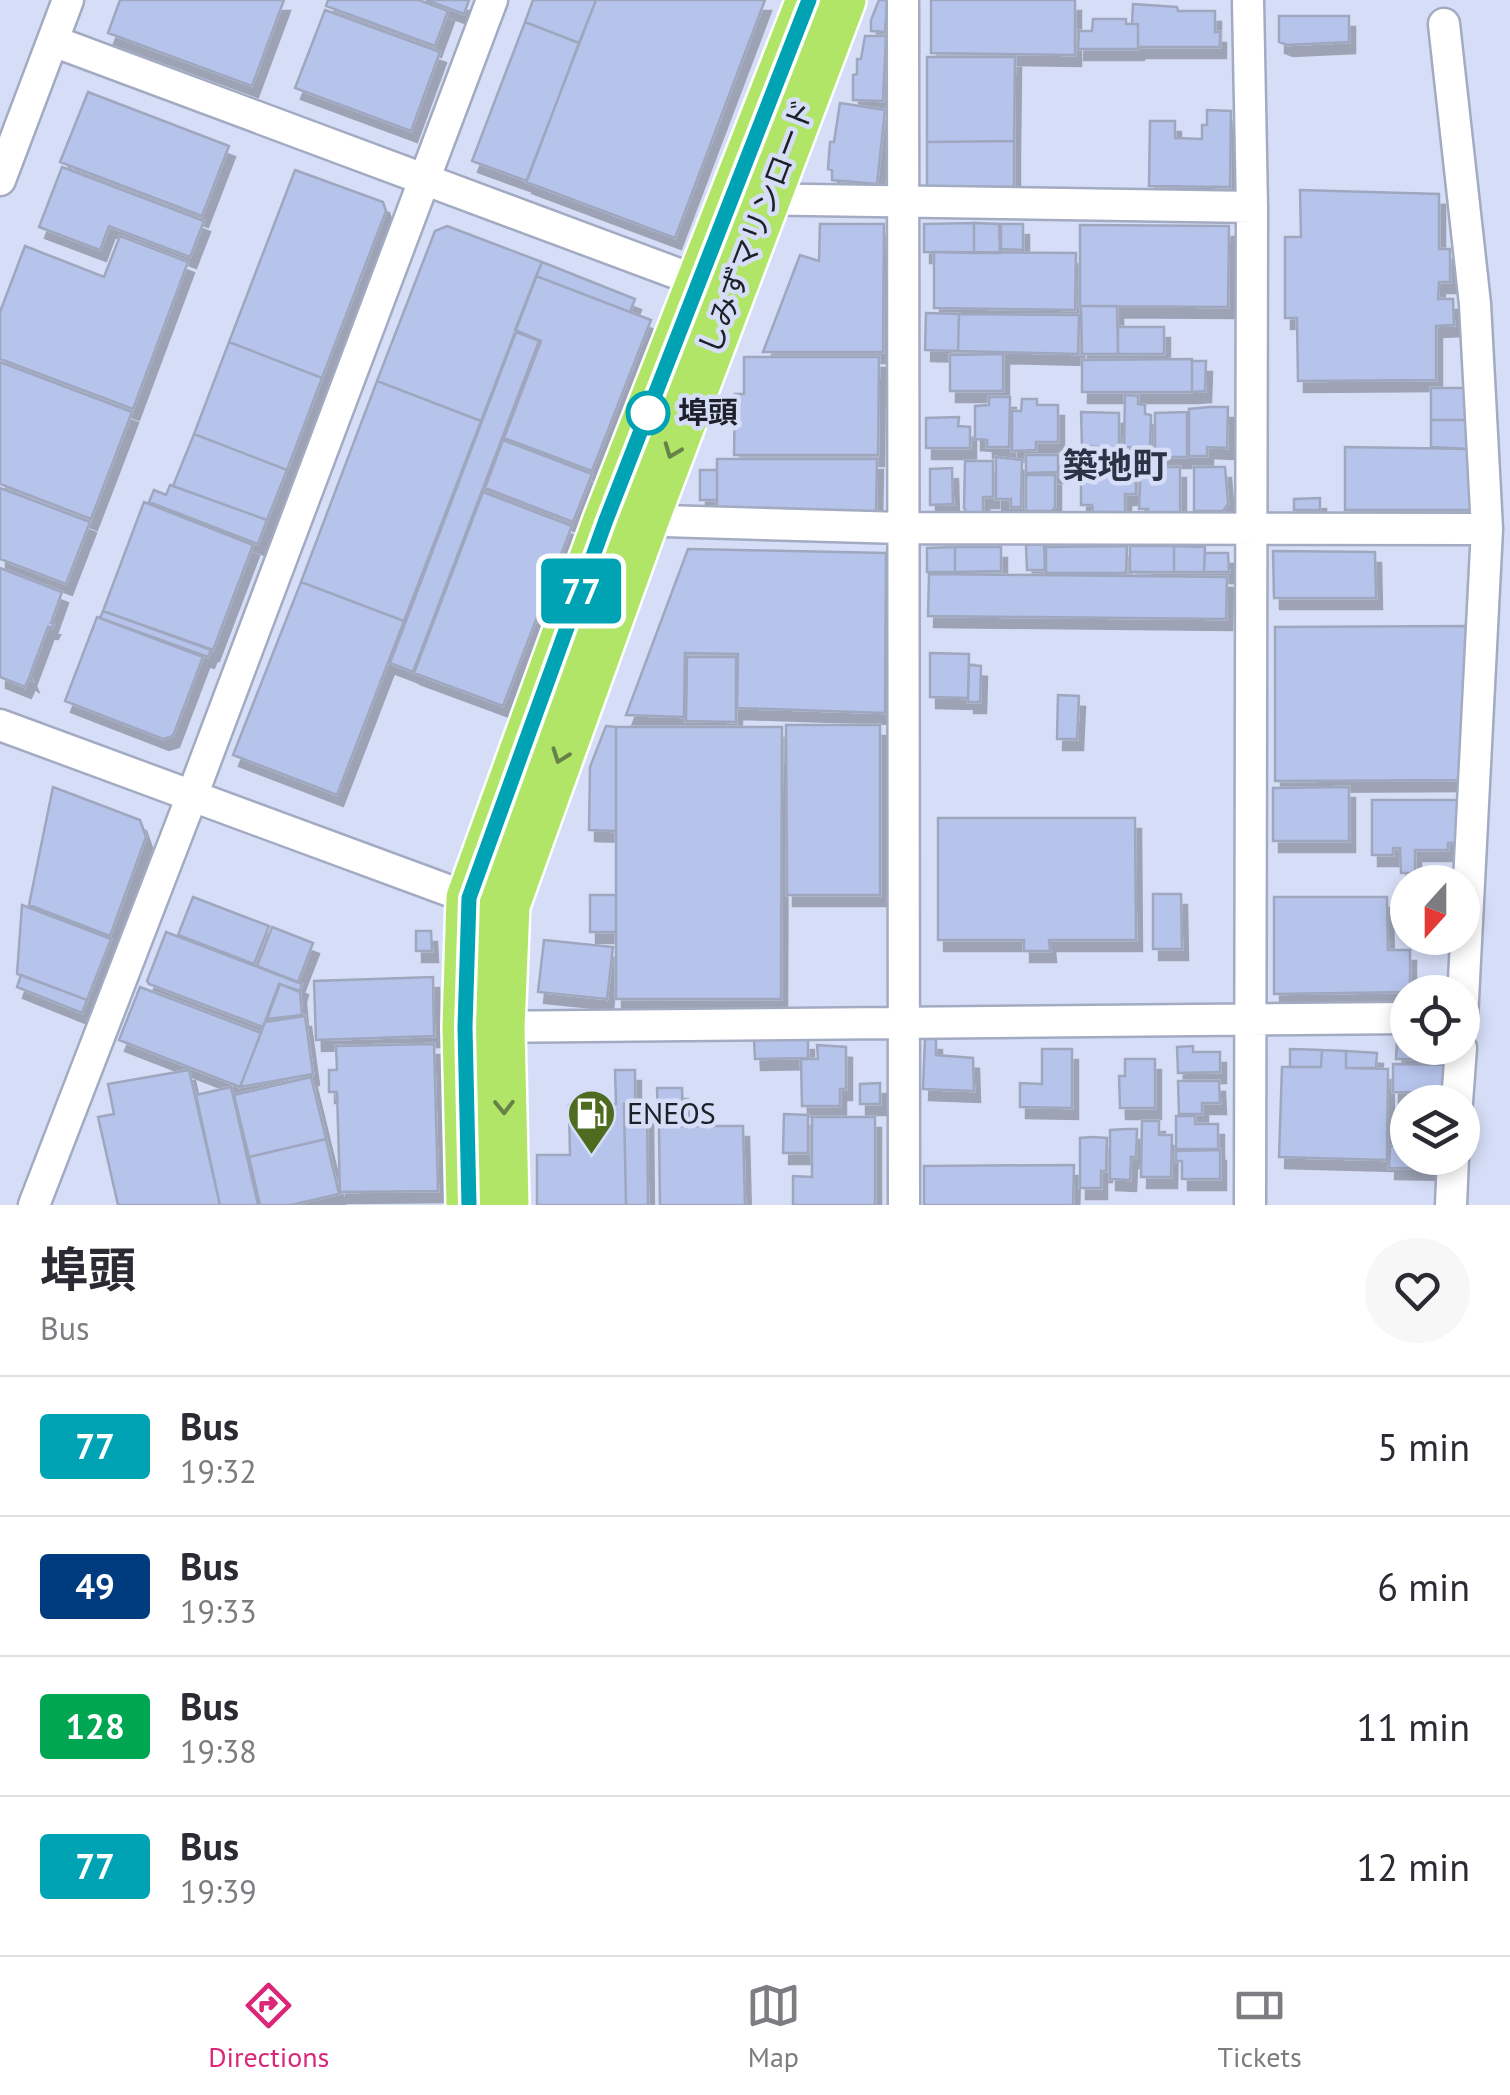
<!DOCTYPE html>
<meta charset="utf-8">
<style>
:root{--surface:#fff;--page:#f7f7f7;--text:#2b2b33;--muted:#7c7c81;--line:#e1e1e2;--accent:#db2777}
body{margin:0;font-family:"PT Sans","Noto Sans JP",sans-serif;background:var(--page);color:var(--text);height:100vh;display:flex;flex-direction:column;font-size:38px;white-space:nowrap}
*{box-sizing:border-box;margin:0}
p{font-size:32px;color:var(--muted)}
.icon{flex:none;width:55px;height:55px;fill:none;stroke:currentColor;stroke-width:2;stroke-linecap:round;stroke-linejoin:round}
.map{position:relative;height:1205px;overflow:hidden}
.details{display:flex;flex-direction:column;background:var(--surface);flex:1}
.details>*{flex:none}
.badge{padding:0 20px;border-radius:8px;font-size:35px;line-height:65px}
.needle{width:65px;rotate:201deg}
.fabs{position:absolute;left:1390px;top:865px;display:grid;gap:20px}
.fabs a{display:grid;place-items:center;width:90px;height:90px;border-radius:50%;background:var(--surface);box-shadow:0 5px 15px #0003;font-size:50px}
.map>.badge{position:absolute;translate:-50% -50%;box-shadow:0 0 0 5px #fff}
.round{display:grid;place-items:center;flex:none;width:105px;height:105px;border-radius:52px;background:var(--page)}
.summary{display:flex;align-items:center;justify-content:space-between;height:170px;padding:0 40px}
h1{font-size:48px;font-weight:700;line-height:75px}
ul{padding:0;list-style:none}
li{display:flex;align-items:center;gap:30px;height:140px;padding:0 40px;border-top:2px solid var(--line)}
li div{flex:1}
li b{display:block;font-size:38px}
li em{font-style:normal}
li .badge{min-width:110px;font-weight:700;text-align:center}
.tab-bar{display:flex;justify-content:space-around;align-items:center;height:140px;border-top:2px solid var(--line);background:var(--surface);font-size:28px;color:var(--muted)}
.tab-bar a{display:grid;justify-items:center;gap:5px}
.tab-bar .current{color:var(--accent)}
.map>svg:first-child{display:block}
.building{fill:#b6c4ec;stroke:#9fa7be;stroke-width:2.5;filter:url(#shadow)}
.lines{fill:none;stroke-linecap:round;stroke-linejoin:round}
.minor-casing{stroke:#a3abc3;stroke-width:35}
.highway-casing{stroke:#fff;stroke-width:50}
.minor{stroke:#fff;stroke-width:30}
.highway{stroke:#b1e568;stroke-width:45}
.oneway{stroke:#678248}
.line-casing{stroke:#fff;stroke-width:22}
.line{stroke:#00a3b4;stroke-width:15}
.stop-dot{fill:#fff;stroke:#00a3b4;stroke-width:5}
.labels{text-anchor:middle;stroke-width:9;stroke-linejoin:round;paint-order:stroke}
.street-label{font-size:30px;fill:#1d2029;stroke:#d6def7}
.stop-label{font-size:30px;font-weight:bold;fill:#1d2029;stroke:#d6def7;text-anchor:start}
.poi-label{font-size:30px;fill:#1d2029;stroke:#d6def7;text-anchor:start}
.quarter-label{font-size:35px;font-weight:bold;fill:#2d3346;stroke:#d6def7}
</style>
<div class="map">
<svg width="1510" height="1205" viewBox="0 0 1510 1205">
<defs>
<filter id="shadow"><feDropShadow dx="6" dy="11" stdDeviation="0" flood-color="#0004"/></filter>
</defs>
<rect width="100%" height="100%" fill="#d6def7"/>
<path class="building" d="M120,0h164l-32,86 -144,-53z
M328,0h91l29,11 -13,35 -109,-40z
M426,0h43l-5,14z
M533,0h63l-17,43 -54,-21z
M596,0h169l-90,238 -149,-56z
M879,0h8l-2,32 -14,-1v-11z
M931,0h144v55l-144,-2z
M1133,4l44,3 1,4h37v21h5v15h-82v-23h-6z
M325,10l115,42 -29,79 -116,-43z
M1279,16h70v26l-62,3 -8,-3z
M1093,19h33v5h12v25h-60l1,-18h13z
M525,22l54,21 -52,138 -55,-20z
M865,36h21l-3,65 -30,-1v-25l4,-1v-15h4z
M927,57h88l-1,84 -87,1z
M88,92l141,54 -27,70 -142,-54z
M840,103l45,7 -8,74 -45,-4v-10l-4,-1 2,-27h4z
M1207,110l24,1 -1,76 -81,-1 1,-65h25v17l27,1v-14h5z
M1014,141v46l-87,-1v-44z
M62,167l142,54 -14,36 -81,-31 -9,24 -61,-23z
M295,170l88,32 3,9 -64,167 -93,-36z
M1300,190l139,4v55h11v33h-11l-1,17h15l1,26 -18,1v54l-138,1 -1,-63h-12v-81h16z
M974,223l25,1 1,29h-26z
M974,223v30l-50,-1v-28z
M820,224h64l-1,128h-120l37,-97 19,6z
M1001,224h22v26l-22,-1z
M1080,225l149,1 -1,81 -148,-1z
M447,226l95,36 -61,159 -104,-40 58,-150z
M120,236l68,26 -55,147 -133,-50v-47l25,-66 79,31z
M934,252l142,1 -1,57 -141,-2z
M542,262l93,37 -5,13 -94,-36z
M536,276l115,44 -59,151 -88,-33 37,-97 -26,-11z
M1081,306h36l1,48h-36z
M926,313l33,1 -1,37 -33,-1z
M959,314l120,1 -1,39 -120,-3z
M1118,327h46v27h-46z
M516,332l23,9 -126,331 -23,-9z
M229,342l93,36 -35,92 -93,-36z
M1003,354v37h-53v-36z
M744,357h135l-1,98h-144l1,-61h9z
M1192,359v33h-110v-32z
M1192,361h14l-1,30 -13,1z
M0,362l132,50 -41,107 -91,-35z
M377,381l104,40 -77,200 -103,-39z
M1431,388h39v32h-39z
M1125,395l13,1v8l7,1v9l6,1 -1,33 -26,-1z
M989,397h21l-1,50h-22v-7l-12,-1v-33l14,-1z
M1022,399h15v6h21v37h-22v8l-24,1v-40h9z
M1209,407h19l-1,41 -20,-1v9h-18v-47z
M1081,412l38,1v42l-20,1v-9l-17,-1z
M1187,412v45h-32v-44z
M959,417l-1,9 12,1v21h-44v-30z
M1431,420h39v29l-39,-2z
M194,434l93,36 -20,50 -94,-34z
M503,440l89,34 -19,48 -88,-34z
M1345,447l125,2v61h-125z
M1026,455h32v17l-32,1z
M996,457l26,3 -1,47h-10v-8h-15z
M1083,457h39v9l-39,1z
M717,459h160l-1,52h-159z
M965,461h28v36h-10v16h-16l-3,-5z
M1141,462h18l2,5h19v45h-32v-3h-9z
M1103,465h16v5h17v24h-11v18h-32l-1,-7h-11v-33h12v-3l10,-1z
M1194,467h31l3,37 -5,7h-29z
M952,468l1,36 -23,1v-36z
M700,470h17v30h-17z
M1026,475h29v32l-3,4h-26z
M170,485l97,35 -9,24 -109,-42 5,-12 12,5z
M0,488l90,34 -24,62 -66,-25z
M483,492l89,34 -69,180 -89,-33z
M1320,498v12h-26v-11z
M144,502l109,43 -40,105 -110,-39z
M1044,544l1,26h-18l-1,-25z
M1127,546l-1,27h-80v-26z
M1130,546h44v26h-44z
M1174,546l31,1 -1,25h-30z
M955,547h46v24l-46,1z
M955,547v25h-28v-24z
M688,549l198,4 -1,160 -148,-5 1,-54 -53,-1 -1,64 -58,-2z
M1273,551l102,1 1,46h-102z
M1205,553h23l1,19h-25z
M0,568l62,24 -11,31 3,1 -2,4 -4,-1 -18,48 2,5 -3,-2 -4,9 -25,-10z
M929,574l298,3 -1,42 -298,-3z
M301,582l103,39 -67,174 -104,-40z
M103,611l108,39 -3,7 -108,-39z
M97,617l106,40 -30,79 -10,3 -98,-38z
M1466,626l2,154 -193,1v-154z
M930,653l39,1 -1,44 -38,-1z
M687,657h49v65l-50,-1z
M969,665l12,1 -1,36h-12z
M1058,695l21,1 -2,43h-20z
M786,725h94v170h-93z
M606,726l10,1v104l-27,-1 1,-63z
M616,727h166l-1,272h-165z
M53,787l87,33 6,17 -36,99 -81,-31z
M1349,787v54h-76v-53z
M1372,800h98v42l-22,1v7h-33v23h-14l-1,-25h-7v7h-21z
M938,818h197l1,122h-87l1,11h-26v-11h-86z
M1153,894h28l1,55h-29z
M590,895h26v37h-26z
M193,897l76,29 -15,38 -76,-29z
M1274,897h113l1,53h22v42l-136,2z
M22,905l89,34 -24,61 -70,-26z
M272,927l41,16 -15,39 -41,-16z
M416,931h15l1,20h-16z
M166,932l136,52 -2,7 -21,-7 -16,43 -114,-43 -2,-3z
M544,940l69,7 -6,52 -69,-7z
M21,975l66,25 -5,13 -65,-26z
M433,977l1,59 -118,4 -2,-59z
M280,984l20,8 2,23 -35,4z
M140,987l121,46 -21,54 -121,-47z
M305,1016l8,58 -73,13 25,-65z
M808,1039v19l-53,1 -1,-19z
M925,1039h11v16l37,3 1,33 -51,-2z
M1397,1042l11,1v5h18v11h-30z
M434,1044l4,147 -98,1 -3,-100h-8v-22h8l-1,-24z
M817,1045l29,2v42h-6v17h-38l-1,-47h17z
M1193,1046v6h27v20l-42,1 -1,-26z
M1042,1049h30v59l-52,-1v-24l22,1z
M1290,1049l32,1 -1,17h-31z
M1322,1050l24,1v17l42,1 -1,91 -108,-3 3,-90h39z
M1346,1051l31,2 -1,15h-30z
M1125,1059h30v49h-35l-1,-32h6z
M1393,1064l57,1v28l-57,-1z
M189,1070l31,135h-102l-20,-88 16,-3 -6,-30z
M615,1070h20v34h-11l2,101h-89v-50h33l-1,-50 47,-1z
M311,1077l15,62 -77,18 -15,-62z
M1178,1081h41l1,22h-18v11h-23z
M880,1083v21h-20v-20z
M231,1087l27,118h-38l-24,-110z
M657,1088h25l1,30h-25z
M624,1104h23l1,101h-22z
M784,1114l24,1v38h-25z
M1176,1116h19v8h23v25h-42z
M812,1117h63v88h-82v-29l19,1z
M1142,1121h17v14h13l-1,42h-30z
M659,1126h84l2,79h-85z
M1127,1129h10l-1,28h-5l-1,23 -20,-1v-49z
M1093,1137l14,1 -1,33h-5v17h-21v-50z
M326,1139l13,55 -48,11h-31l-11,-48z
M1408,1145v13h38l-1,11 -56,-1 1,-22z
M1220,1150v29h-38v-18h-6v-10z
M1074,1165l-1,40h-149v-39z"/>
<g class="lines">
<defs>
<path id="minor" d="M903,0l1,1205
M1248,0l4,207 -2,998
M1444,24l31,280 12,225 -25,490
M53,41l647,241
M0,180l68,-180
M750,199l502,8
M630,520l272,8 585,1
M0,725l469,173
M486,1027l922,-9
M1457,1102l4,-54
M34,1205l158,-409 300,-796
M1451,1205l2,-47"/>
<path id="highway" d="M469,1205l-4,-178 4,-129 137,-378 203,-520
M506,1205l-4,-178 5,-122 139,-385 197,-520"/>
</defs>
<use href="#minor" class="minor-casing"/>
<use href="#highway" class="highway-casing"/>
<use href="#minor" class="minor"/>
<use href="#highway" class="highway"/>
</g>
<defs><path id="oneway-chevron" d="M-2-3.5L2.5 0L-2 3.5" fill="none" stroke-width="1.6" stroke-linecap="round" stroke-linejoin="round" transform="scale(2.5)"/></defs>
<g class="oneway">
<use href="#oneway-chevron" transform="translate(672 451) rotate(111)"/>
<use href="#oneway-chevron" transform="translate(560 756) rotate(110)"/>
<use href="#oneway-chevron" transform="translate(504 1107) rotate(89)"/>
</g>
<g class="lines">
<defs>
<path id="line" d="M469,1205l-4,-178 4,-129 137,-378 203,-520"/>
</defs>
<use href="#line" class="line-casing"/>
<use href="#line" class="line"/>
</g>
<defs>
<symbol id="fuel-pin" viewBox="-11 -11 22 30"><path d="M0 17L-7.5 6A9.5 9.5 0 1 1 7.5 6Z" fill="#4e6c20" stroke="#d6def7"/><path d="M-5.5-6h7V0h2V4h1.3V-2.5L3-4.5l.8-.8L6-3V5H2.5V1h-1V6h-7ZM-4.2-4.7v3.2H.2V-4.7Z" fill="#fff"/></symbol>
</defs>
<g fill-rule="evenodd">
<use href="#fuel-pin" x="564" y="1086" width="55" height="75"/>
</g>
<circle class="stop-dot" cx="648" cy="413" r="20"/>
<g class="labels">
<g class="street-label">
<text transform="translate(757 227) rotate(-69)" y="10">しみずマリンロード</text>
</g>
<g class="stop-label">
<text x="678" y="423">埠頭</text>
</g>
<g class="poi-label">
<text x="627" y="1124">ENEOS</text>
</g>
<g class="quarter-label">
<text x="1115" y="478">築地町</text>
</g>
</g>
</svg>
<div class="fabs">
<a><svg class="needle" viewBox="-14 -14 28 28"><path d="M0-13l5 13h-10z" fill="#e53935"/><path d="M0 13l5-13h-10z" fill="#7c7c81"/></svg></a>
<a><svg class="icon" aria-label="locate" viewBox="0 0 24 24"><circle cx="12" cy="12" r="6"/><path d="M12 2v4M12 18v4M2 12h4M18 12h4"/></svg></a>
<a><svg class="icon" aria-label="layers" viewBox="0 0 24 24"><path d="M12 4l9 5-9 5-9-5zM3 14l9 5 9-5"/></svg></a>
</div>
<b class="badge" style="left:581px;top:591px;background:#00a3b4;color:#fff">77</b>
</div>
<section class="details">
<div class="summary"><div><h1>埠頭</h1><p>Bus</p></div><a class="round"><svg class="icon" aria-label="heart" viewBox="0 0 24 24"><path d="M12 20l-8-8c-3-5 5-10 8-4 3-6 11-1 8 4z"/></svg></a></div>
<ul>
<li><span class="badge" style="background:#00a3b4;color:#fff">77</span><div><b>Bus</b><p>19:32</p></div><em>5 min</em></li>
<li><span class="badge" style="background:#003b80;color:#fff">49</span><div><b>Bus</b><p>19:33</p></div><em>6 min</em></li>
<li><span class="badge" style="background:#00a651;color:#fff">128</span><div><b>Bus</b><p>19:38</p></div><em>11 min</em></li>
<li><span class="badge" style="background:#00a3b4;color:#fff">77</span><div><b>Bus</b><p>19:39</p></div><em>12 min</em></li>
</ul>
</section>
<nav class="tab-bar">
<a class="current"><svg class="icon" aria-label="directions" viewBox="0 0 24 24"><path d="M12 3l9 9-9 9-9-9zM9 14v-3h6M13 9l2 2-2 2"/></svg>Directions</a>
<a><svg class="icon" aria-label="map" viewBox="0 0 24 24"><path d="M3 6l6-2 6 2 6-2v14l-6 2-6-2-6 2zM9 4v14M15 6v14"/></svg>Map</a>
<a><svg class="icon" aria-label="tickets" viewBox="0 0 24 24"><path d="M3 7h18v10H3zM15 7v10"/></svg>Tickets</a>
</nav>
